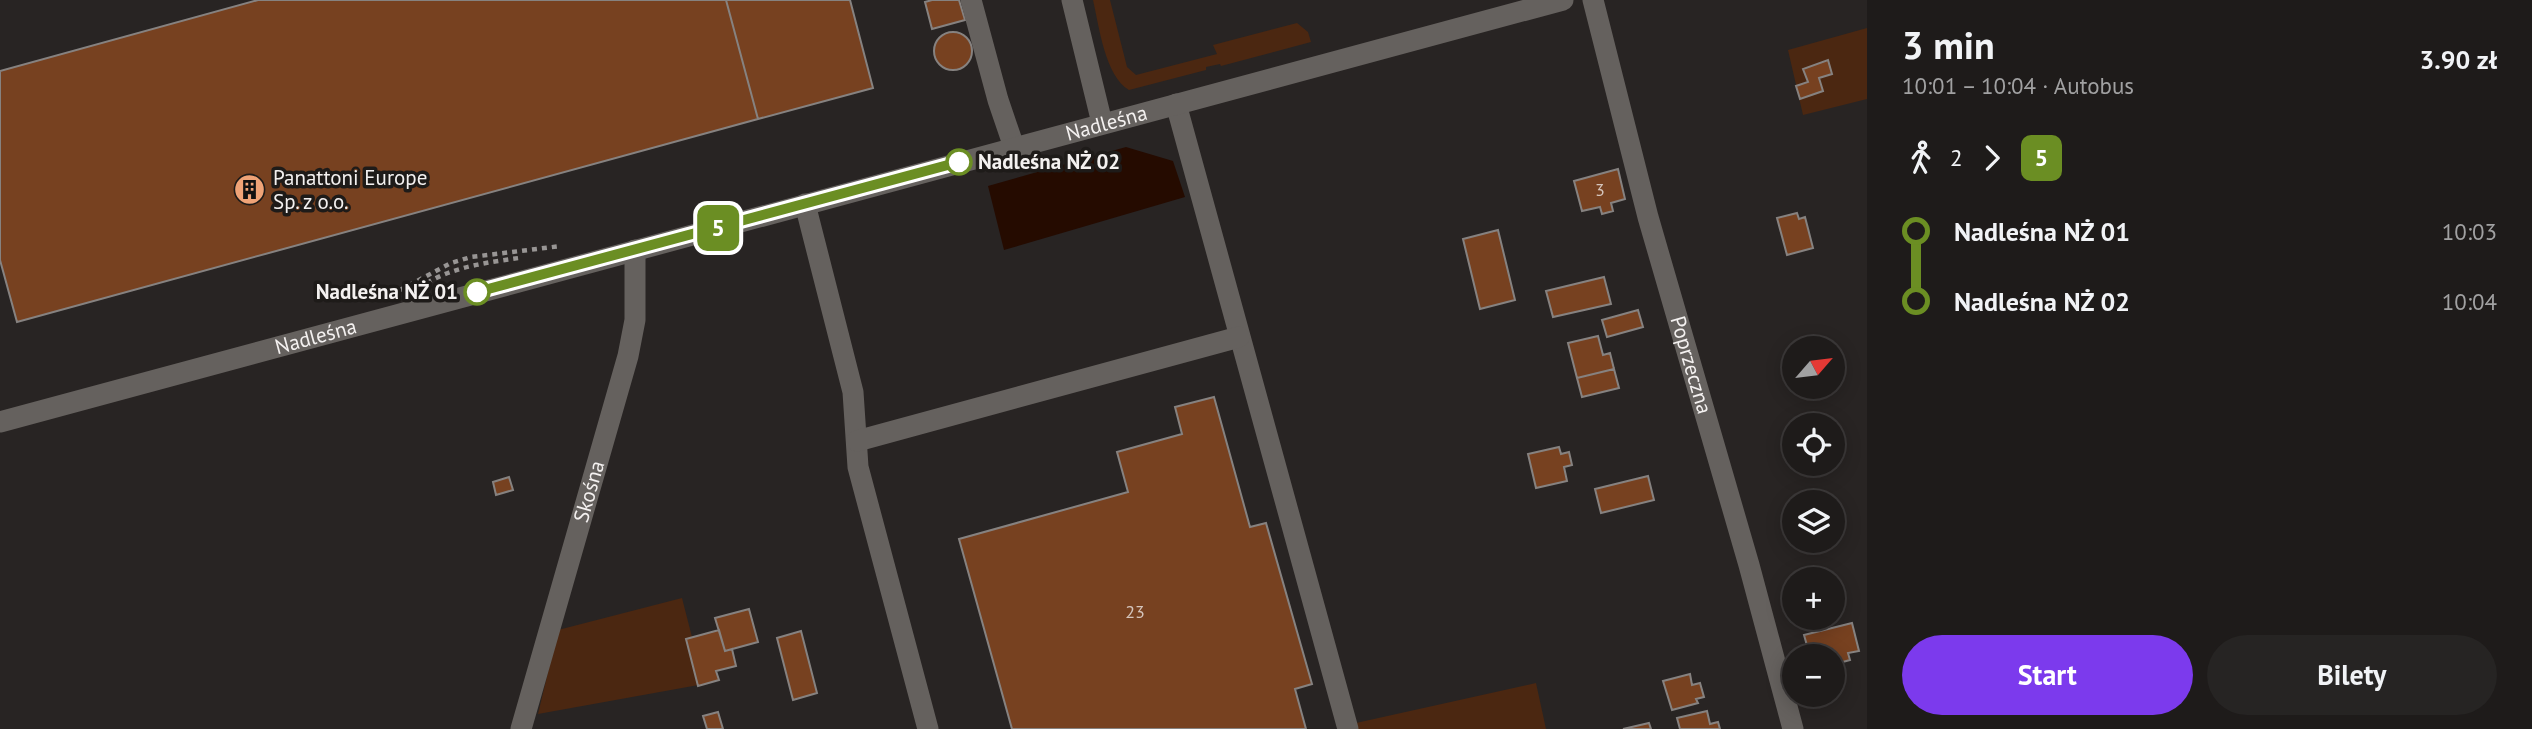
<!DOCTYPE html>
<html lang="pl">
<meta charset="utf-8">
<style>
:root{--surface:#1e1b1a;--page:#262423;--text:#f1f3f6;--muted:#a1a1a2;--line:#3c3939;--accent:#7c3aed}
body{margin:0;font-family:"PT Sans",sans-serif;background:var(--page);color:var(--text);height:100vh;display:flex;flex-direction:column;font-size:26px;white-space:nowrap}
*{box-sizing:border-box;margin:0}
p{font-size:23px;color:var(--muted)}
.icon{flex:none;width:38px;height:38px;fill:none;stroke:currentColor;stroke-width:2;stroke-linecap:round;stroke-linejoin:round}
.map{position:relative;flex:1;overflow:hidden}
.drawer{display:flex;flex-direction:column;background:var(--surface);width:665px}
.drawer>*{flex:none}
.badge{padding:0 14px;border-radius:10px;font-size:24px;line-height:46px}
.needle{width:46px;rotate:62deg}
.buttons{position:absolute;left:1782px;top:336px;display:grid;gap:14px}
.buttons a{display:grid;place-items:center;width:63px;height:63px;border-radius:50%;background:var(--surface);box-shadow:0 4px 18px #0003,0 0 0 2px var(--line);font-size:35px}
.map>.badge{position:absolute;translate:-50% -50%;box-shadow:0 0 0 4px #fff}
.legs{display:flex;align-items:center;gap:10px;height:77px;padding:0 35px;font-size:23px}
.legs p{margin-inline-start:auto}
.overview{display:flex;align-items:center;justify-content:space-between;height:119px;padding:0 35px}
h1{font-size:38px;font-weight:800;line-height:52px}
.button{display:flex;gap:14px;margin-top:auto;padding:14px 35px}
.button a{flex:1;height:80px;border-radius:42px;background:var(--accent);color:#fff;font-size:28px;font-weight:800;line-height:80px;text-align:center}
.button a+a{background:var(--page);color:var(--text)}
ul{padding:0 35px;list-style:none}
li{display:flex;align-items:center;gap:24px;height:70px;font-size:26px}
li i{display:grid;place-items:center;width:10px;height:100%;margin:0 9px;background:currentColor}
li i::after{content:'';width:18px;height:18px;margin:-9px;border:5px solid;border-radius:50%;background:var(--surface)}
li p{margin-inline-start:auto}
li:first-child i{background:linear-gradient(#0000 50%,currentColor 0)}
li:last-child i{background:linear-gradient(currentColor 50%,#0000 0)}
main{display:flex;flex:1;min-height:0}
.map>svg:first-child{display:block}
.green{fill:#4b2711}
.water{fill:#250b00}
.building{fill:#774120;stroke:#868280;stroke-width:2}
.lines{fill:none;stroke-linecap:round;stroke-linejoin:round}
.path{stroke:#989594;stroke-width:4.5;stroke-dasharray:5 5;stroke-linecap:butt}
.minor{stroke:#65615e;stroke-width:21}
.line-1-casing{stroke:#fff;stroke-width:16}
.line-1{stroke:#6b8e23;stroke-width:10}
.stop-1-dot{fill:#fff;stroke:#6b8e23;stroke-width:3.5}
.labels{text-anchor:middle;stroke-width:7;stroke-linejoin:round;paint-order:stroke}
.number-label{font-size:18px;fill:#d5c5bc}
.street-label{font-size:21px;fill:#f4f1f0;stroke:#1e1b19}
.stop-label{font-size:21px;font-weight:bold;fill:#f4f1f0;stroke:#1e1b19;text-anchor:start}
.poi-label{font-size:21px;fill:#f4f1f0;stroke:#1e1b19;text-anchor:start}
</style>
<main>
<div class="map">
<svg width="1867" height="729" viewBox="0 0 1867 729">
<rect width="100%" height="100%" fill="#282423"/>
<path class="green" d="M1093,0h17l17,67 9,8 81,-21 -4,-9 84,-22 11,9 3,10 -90,24 -1,-2 -14,3v3l-77,20c-24,-14 -30,-64 -36,-90z
M1867,28v71l-64,16 -15,-65z
M682,598l22,86 -166,30 20,-84z
M1536,683l10,46h-189l-1,-6z"/>
<path class="water" d="M1126,147l47,14 12,36 -181,53 -16,-64z"/>
<path class="building" d="M258,0h468l32,119 -741,203 -17,-62v-189z
M726,0h124l23,88 -115,31z
M932,0h27l6,20 -33,9 -7,-27z
M934 51a19 19 0 1 1 38 0a19 19 0 1 1-38 0Z
M1828,60l4,14 -13,4 4,13 -23,8 -4,-13 12,-4 -5,-13z
M1618,169l7,30 -14,4 2,8 -11,3 -2,-7 -18,4 -8,-30z
M1797,213l2,6 6,-2 8,31 -26,7 -10,-37z
M1498,230l17,70 -35,9 -17,-70z
M1604,277l7,27 -58,13 -7,-26z
M1638,310l5,17 -36,10 -5,-17z
M1598,336l5,19 7,-2 4,16 -37,9 -9,-35z
M1614,369l5,19 -37,9 -5,-19z
M1214,397l36,130 16,-4 46,161 -17,5 11,40h-294l-53,-190 169,-47 -11,-40 65,-18 -7,-27z
M1559,447l2,7 8,-2 3,13 -8,2 3,14 -31,7 -8,-34z
M1648,476l6,24 -53,13 -6,-24z
M509,477l4,13 -17,5 -3,-13z
M749,609l9,33 -33,9 -10,-33z
M1852,623l7,28 -11,2 2,7 -11,3 -2,-7h-27l-6,-21z
M719,630l6,21 7,-2 4,17 -20,5 3,9 -21,6 -12,-47z
M801,631l16,62 -24,7 -16,-62z
M1690,674l2,11 8,-2 4,14 -8,2 2,4 -26,7 -9,-29z
M1707,711l3,13 8,-2 2,7h-40l-3,-11z
M718,712l5,17h-16l-4,-13z
M1649,723l2,6h-28z"/>
<g class="lines">
<path class="path" d="M427,283c26,-16 62,-21 92,-25
M400,290l51,-27 20,-6 90,-11"/>
<g class="minor">
<path d="M971,0l27,100 16,47"/>
<path d="M1072,0l30,123"/>
<path id="s1" d="M1593,0l55,217 101,348 44,164"/>
<path d="M1176,104l172,625"/>
<path d="M805,204l48,188 5,75 70,262"/>
<path id="s2" d="M0,422l1563,-422"/>
<path d="M857,441l382,-104"/>
<path id="s3" d="M521,729l107,-373 7,-36v-70"/>
</g>
</g>
<g class="lines">
<defs>
<path id="line-1" d="M477,292l482,-130"/>
</defs>
<use href="#line-1" class="line-1-casing"/>
<use href="#line-1" class="line-1"/>
</g>
<defs>
<symbol id="building-disc" viewBox="-11 -11 22 22"><circle r="9.5" fill="#efa377" stroke="#1e1b19"/><path d="M-4-6H4V6H1V3H-1V6H-4ZM-2.5-4.3h1.7v1.8h-1.7ZM.8-4.3h1.7v1.8H.8ZM-2.5-1h1.7V.8h-1.7ZM.8-1h1.7V.8H.8Z" fill="#111"/></symbol>
</defs>
<g fill-rule="evenodd">
<use href="#building-disc" x="232" y="172" width="35" height="35"/>
</g>
<g class="stop-1-dot">
<circle cx="959" cy="162" r="12"/>
<circle cx="477" cy="292" r="12"/>
</g>
<g class="labels">
<g class="number-label">
<text x="1600" y="196">3</text>
<text x="1135" y="618">23</text>
</g>
<g class="street-label">
<text dy="7" stroke="none"><textPath href="#s2" startOffset="1146">Nadleśna</textPath></text>
<text dy="7" stroke="none"><textPath href="#s2" startOffset="327">Nadleśna</textPath></text>
<text dy="7" stroke="none"><textPath href="#s1" startOffset="378">Poprzeczna</textPath></text>
<text dy="7" stroke="none"><textPath href="#s3" startOffset="247">Skośna</textPath></text>
</g>
<g class="stop-label">
<text x="978" y="169">Nadleśna NŻ 02</text>
<text x="458" y="299" text-anchor="end">Nadleśna NŻ 01</text>
</g>
<g class="poi-label">
<text x="273" y="185">Panattoni Europe<tspan x="273" dy="24">Sp. z o.o.</tspan></text>
</g>
</g>
</svg>
<div class="buttons">
<a><svg class="needle" viewBox="-14 -14 28 28"><path d="M0-13l5 13h-10z" fill="#e53935"/><path d="M0 13l5-13h-10z" fill="#a1a1a2"/></svg></a>
<a><svg class="icon" aria-label="locate" viewBox="0 0 24 24"><circle cx="12" cy="12" r="6"/><path d="M12 2v4M12 18v4M2 12h4M18 12h4"/></svg></a>
<a><svg class="icon" aria-label="layers" viewBox="0 0 24 24"><path d="M12 4l9 5-9 5-9-5zM3 14l9 5 9-5"/></svg></a>
<a>+</a>
<a>−</a>
</div>
<b class="badge" style="left:718px;top:228px;background:#6b8e23;color:#fff">5</b>
</div>
<section class="drawer">
<div class="overview"><div><h1>3 min</h1><p>10:01 – 10:04 · Autobus</p></div><b>3.90 zł</b></div>
<div class="legs"><svg class="icon" aria-label="walk" viewBox="0 0 24 24"><circle cx="13" cy="4" r="2"/><path d="M13 8l-2 6 4 7M11 14l-3 7M7 12l3-4h3l4 4"/></svg>2<svg class="icon" aria-label="forward" viewBox="0 0 24 24"><path d="M9 5l7 7-7 7"/></svg><b class="badge" style="background:#6b8e23;color:#fff">5</b></div>
<ul>
<li><i style="color:#6b8e23"></i><b>Nadleśna NŻ 01</b><p>10:03</p></li>
<li><i style="color:#6b8e23"></i><b>Nadleśna NŻ 02</b><p>10:04</p></li>
</ul>
<div class="button"><a>Start</a><a>Bilety</a></div>
</section>
</main>
